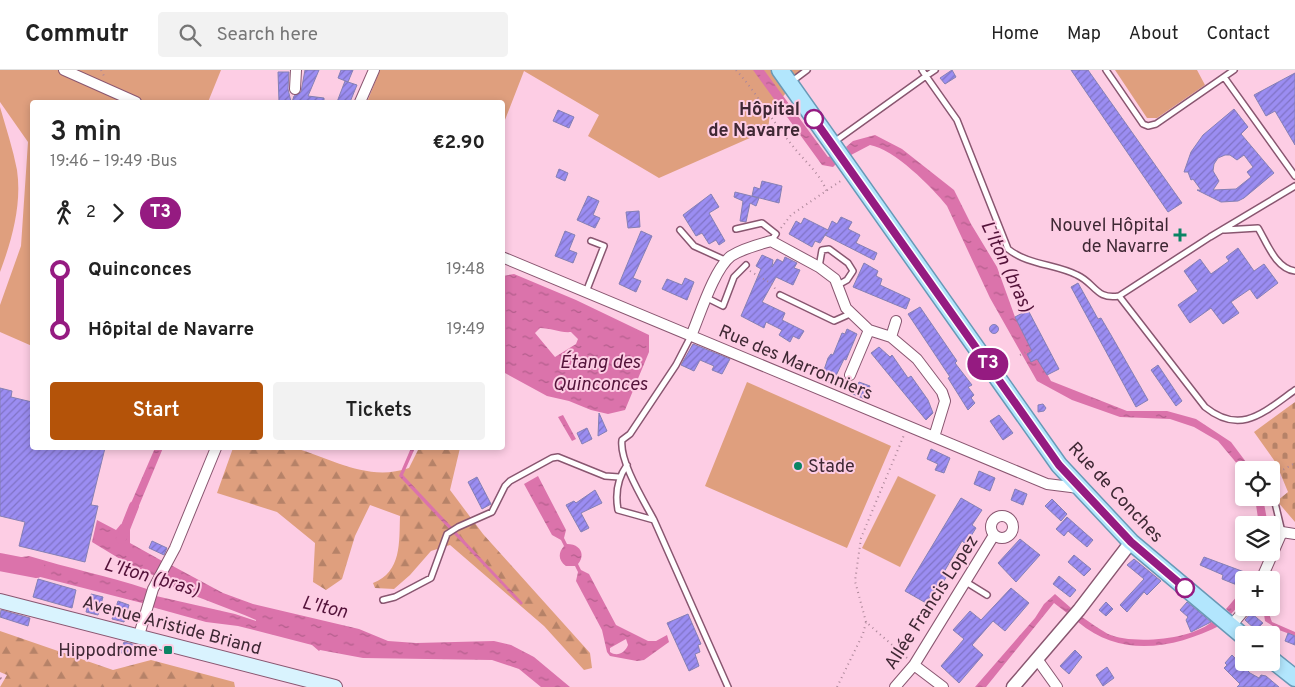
<!DOCTYPE html>
<meta charset="utf-8">
<style>
:root{--surface:#fff;--page:#f2f2f2;--text:#222;--muted:#767676;--line:#e0e0e0;--accent:#b45309}
body{margin:0;font-family:Overpass,sans-serif;background:var(--page);color:var(--text);height:100vh;display:flex;flex-direction:column;font-size:19px;white-space:nowrap}
*{box-sizing:border-box;margin:0}
p{font-size:16px;color:var(--muted)}
.icon{flex:none;width:28px;height:28px;fill:none;stroke:currentColor;stroke-width:2;stroke-linecap:round;stroke-linejoin:round}
.map{position:relative;flex:1;overflow:hidden}
.panel{position:absolute;left:30px;top:30px;width:475px;height:350px;display:flex;flex-direction:column;background:var(--surface);border-radius:5px;box-shadow:0 2px 8px #0003}
.panel>*{flex:none}
.badge{padding:0 10px;border-radius:16px;font-size:18px;line-height:32px}
.buttons{position:absolute;left:1235px;top:391px;display:grid;gap:10px}
.buttons a{display:grid;place-items:center;width:45px;height:45px;border-radius:5px;background:var(--surface);box-shadow:0 2px 8px #0003;font-size:25px}
.map>.badge{position:absolute;translate:-50% -50%;box-shadow:0 0 0 2px #fff}
.legs{display:flex;align-items:center;gap:8px;height:55px;padding:0 20px;font-size:16px}
.legs p{margin-inline-start:auto}
.head{display:flex;align-items:center;justify-content:space-between;height:85px;padding:0 20px}
h1{font-size:28px;font-weight:600;line-height:38px}
.primary-button{display:flex;gap:10px;margin-top:auto;padding:10px 20px}
.primary-button a{flex:1;height:58px;border-radius:5px;background:var(--accent);color:#fff;font-size:20px;font-weight:600;line-height:58px;text-align:center}
.primary-button a+a{background:var(--page);color:var(--text)}
ul{padding:0 20px;list-style:none}
li{display:flex;align-items:center;gap:18px;height:60px;font-size:19px}
li i{display:grid;place-items:center;width:8px;height:100%;margin:0 6px;background:currentColor}
li i::after{content:'';width:12px;height:12px;margin:-6px;border:4px solid;border-radius:50%;background:var(--surface)}
li p{margin-inline-start:auto}
li:first-child i{background:linear-gradient(#0000 50%,currentColor 0)}
li:last-child i{background:linear-gradient(currentColor 50%,#0000 0)}
header{display:flex;align-items:center;gap:30px;box-sizing:border-box;height:70px;padding:0 25px;background:var(--surface);border-bottom:1px solid var(--line)}
header strong{font-size:24px}
nav{display:flex;gap:28px;margin-inline-start:auto;font-size:18px}
.search{width:350px;height:45px;background:var(--page);display:flex;align-items:center;gap:12px;box-sizing:border-box;padding:0 18px;border-radius:5px;color:var(--muted);font-size:19px}
.map>svg:first-child{display:block}
.green{fill:#df9f7e}
.forest{fill:url(#forest-firs)}
.cemetery{fill:url(#cemetery-stones)}
.water{fill:url(#water-ripples);fill-rule:evenodd}
.lines{fill:none;stroke-linecap:round;stroke-linejoin:round}
.canal{stroke:#db73ab;stroke-width:10}
.river{stroke:#db73ab;stroke-width:18}
.building{fill:url(#building-hatch);stroke:#8580b4;fill-rule:evenodd}
.service-casing{stroke:#895670;stroke-width:8}
.minor-casing{stroke:#895670;stroke-width:12}
.tertiary-casing{stroke:#895670;stroke-width:15}
.secondary-casing{stroke:#895670;stroke-width:16}
.primary-casing{stroke:#6999b6;stroke-width:19}
.path{stroke:#ac8799;stroke-width:2;stroke-dasharray:1 4;stroke-linecap:butt}
.service{stroke:#fff;stroke-width:5}
.minor{stroke:#fff;stroke-width:10}
.tertiary{stroke:#fff;stroke-width:12}
.secondary{stroke:#d9f3fe;stroke-width:14}
.primary{stroke:#b2e6fd;stroke-width:16}
.rail{stroke:#a58092;stroke-width:3;stroke-dasharray:10 5;stroke-linecap:butt}
.line-1-casing{stroke:#fff;stroke-width:11}
.line-1{stroke:#951b81;stroke-width:8}
.stop-1-dot{fill:#fff;stroke:#951b81;stroke-width:2.5}
.poi-dot{fill:#0a8464;stroke:#fdcde4;stroke-width:2}
.labels{text-anchor:middle;stroke-width:4;stroke-linejoin:round;paint-order:stroke}
.stop-label{font-size:18px;font-weight:bold;fill:#3f2834;stroke:#fdcde4;text-anchor:end}
.poi-label{font-size:18px;fill:#3f2834;stroke:#fdcde4;text-anchor:end}
.street-label{font-size:18px;fill:#3f2834;stroke:#fdcde4}
.water-label{font-size:19px;font-style:italic;fill:#54133a;stroke:#fdcde4}
</style>
<header>
<strong>Commutr</strong>
<div class="search"><svg class="icon" aria-label="search" viewBox="0 0 24 24"><circle cx="10" cy="10" r="6"/><path d="M15 15l6 6"/></svg>Search here</div>
<nav><a>Home</a><a>Map</a><a>About</a><a>Contact</a></nav>
</header>
<div class="map">
<svg width="1295" height="617" viewBox="0 0 1295 617">
<defs>
<pattern id="forest-firs" width="22" height="20" patternUnits="userSpaceOnUse" patternTransform="scale(1.25)"><rect width="22" height="20" fill="#df9f7e"/><path d="M5 1l3.5 6h-7zM16 11l3.5 6h-7z" fill="#b68268"/></pattern>
<pattern id="cemetery-stones" width="16" height="16" patternUnits="userSpaceOnUse" patternTransform="scale(1.25)"><rect width="16" height="16" fill="#df9f7e"/><path d="M2 7V4a2 2 0 0 1 4 0v3zM10 15v-3a2 2 0 0 1 4 0v3z" fill="#b68268"/></pattern>
<pattern id="water-ripples" width="26" height="14" patternUnits="userSpaceOnUse" patternTransform="scale(1.25)"><rect width="26" height="14" fill="#db73ab"/><path d="M2 4q2-2 4 0t4 0M15 11q2-2 4 0t4 0" fill="none" stroke="#b35e8c"/></pattern>
<pattern id="building-hatch" width="6" height="6" patternUnits="userSpaceOnUse" patternTransform="scale(1.25)"><rect width="6" height="6" fill="#9b8df2"/><path d="M-1 1l2-2M0 6l6-6M5 7l2-2" fill="none" stroke="#8073c5"/></pattern>
</defs>
<rect width="100%" height="100%" fill="#fdcde4"/>
<path class="green" d="M0,0h221l-13,32h-176v244l-32,-14v-27l21,-59 7,-104 -28,-40z
M380,0h424l-34,43 -2,17 -109,48 -71,-42 11,-21 -75,-44 -21,54 -1,-23h-135z
M1115,0h82l8,15 -48,33h-10z
M0,37c6,21 13,42 17,63 5,34 -5,70 -17,102z
M747,312l144,64 -44,102 -142,-62z
M898,406l38,19 -36,72 -38,-19z"/>
<path class="forest" d="M233,378c18,0 46,-4 62,0 38,11 73,34 114,20l10,-20h41l-10,42 33,44 107,119 2,15 -8,2 -40,-44 -94,-81 -19,6 -21,24 -16,14 -19,-1 -2,-5c29,-11 26,-41 27,-67l-30,-11 -15,31 -13,43 -16,11 -13,-8 2,-39 -38,-31 -60,-19z
M0,561l113,39 38,-10 83,22 1,5h-235l7,-12 -7,-3z"/>
<path class="cemetery" d="M1295,332v120l-18,-21 11,-9 -12,-29 -22,-31z"/>
<path class="water" d="M753,0h11l64,87 5,-2 5,7 -5,5 -11,-2z
M875,65l27,14 52,41 17,34 26,43 18,50 36,64 76,30h40l29,8 35,23 21,28 -8,2 -26,-31 -24,-14 -24,-8 -50,-2 -48,-17 -35,-19 -47,-83 -43,-92c-15,-19 -53,-57 -77,-61l-19,10 -5,-8 7,-6z
M514,204l62,26 73,35v17l-24,58 -17,4 -17,-4 -22,-9 -22,-5 -44,-24v-96zM540,258c11,0 20,5 31,4l7,7 -2,5 -21,13 -20,-24z
M563,345l13,24 -4,2 -14,-24z
M155,378h8l-30,72 -8,-3z
M411,378h4l-12,27 120,128 -2,2 -122,-129z
M538,406l28,54 -2,8 3,6c13,0 19,10 11,20l3,6 8,4 27,51 32,16h8l11,-6 2,7 -25,18 -7,1 -27,-5 -3,-4 -5,-22 -26,-49 2,-9 -3,-6h-9c-8,-6 -8,-13 -2,-20l-3,-6 -9,-5 -28,-51zM626,569l2,6c-3,8 -11,12 -18,7v-4z
M1255,428h8l5,27h-9z
M97,450l19,10 5,-6 9,4v15l34,19 -7,15 -32,-15 -33,-20z
M29,486c39,12 79,20 118,33l3,5 -4,10 -133,-34 2,-12z
M169,494l54,29 30,11 106,25 29,12 28,2 78,-2 17,4 23,12 36,30h-29l-22,-18 -27,-9 -129,-2 -43,-8 -1,1 -7,-6 -74,-19 -32,-4 -54,-15 4,-11 79,18 21,7v-1c-29,-13 -59,-22 -87,-35l-6,-5z
M1244,518v12l-13,14 -5,-5z
M1055,524l16,14 -4,5 -13,-10 -68,84h-11l60,-69 9,-14z
M1264,544h5l3,8 23,10v4l-16,-6 -14,-9z
M1082,547c9,6 17,12 26,17 24,11 86,6 106,-14l7,5c-46,23 -99,34 -143,-3z"/>
<g class="lines">
<path class="canal" d="M121,469l13,-33"/>
<path class="river" d="M0,492l36,7"/>
</g>
<path class="building" d="M305,0h14l-11,26 16,2v4h-32l2,-6 7,-4z
M341,0h12l-5,12 -10,-4z
M952,0l4,7 -11,7 -5,-6z
M1071,0h17l94,133 -14,9z
M278,2h11l-1,17 3,13h-12z
M1295,3v72l-20,-34 -9,5 -12,-21z
M345,11l12,4 -7,17h-13z
M1234,39l14,18 -7,7 33,39 -30,25 -6,3 -17,1 -24,-12h4l-8,-11 -2,1 -3,-8h-4l7,-20 12,-17zM1225,85h5l7,5 7,-5 9,12 -6,5 4,5 -15,12 -23,1 6,-9 -6,-10 1,-7 4,-6z
M558,40l16,7 -5,11 -16,-7z
M559,99l9,4 -3,8 -9,-4z
M762,111l20,5 -3,17 -27,-7 2,-9 6,2z
M735,122l24,6 -3,8 -6,-3 -4,19 -6,-1 3,-20 -9,-4z
M711,124l8,13 -10,6 16,28 -6,4 -3,-5 -7,4 -7,-11 -6,3 -13,-21z
M588,126l11,5 -6,14 7,3 -5,10 -18,-8z
M639,141l1,16 -12,1 -2,-16z
M841,147l11,5 -4,7 12,6 -4,8 21,10 -3,7 -49,-25 2,-3 -7,11 -5,-2 -3,6 -23,-13 7,-13 5,3 3,-6 24,12 4,-9 5,3z
M565,161l10,4 -6,15 8,3 -4,10 -18,-7z
M641,161l11,5 -19,42 8,3 -5,11 -17,-8z
M1238,178l16,23 10,-7 14,19 -21,16 -7,-10 -19,13 8,11 -16,11 -12,-16 -21,15 -12,-18 20,-14 -14,-20 16,-12 11,15 18,-13 -3,-4z
M762,185l11,5 -1,7 5,-8 6,3 2,-5 12,6 -3,5 6,2 -7,15 -17,-8 -14,25 23,11 -3,7 22,11 -5,8 -6,-3 -3,6 -11,-7 3,-5 -16,-8 -2,6 -23,-12 20,-47 -5,-3z
M864,193l14,8 -2,5 6,3 -2,6 30,14 -4,10 -53,-22z
M685,208l9,4 -7,18 -25,-11 5,-10 15,6z
M1078,213l20,36 3,-1 10,17 37,65 -12,7 -65,-120z
M920,237l37,54 -2,2 17,22 -4,2 6,8 -3,3 4,5 -7,7 -20,-32 2,-1 -42,-63z
M1028,240l31,59 -12,6 -10,-16 -6,3 -4,-8 5,-3 -17,-34z
M989.5 259a4.5 4.5 0 1 1 9 0a4.5 4.5 0 1 1-9 0Z
M847,259l10,5 -11,26 -2,-1 -12,25 -11,-5 7,-21 3,-4 2,1 9,-22 3,1z
M693,274l37,15 -8,15 -10,-4 2,-4 -14,-6 -6,11 -13,-6z
M879,277l11,10 2,-2 16,23 3,-2 17,24 5,13 -7,7 -55,-67z
M1158,295l24,36 -6,5 -25,-36z
M859,312l11,4 -5,13 -12,-5z
M0,318l12,3 -1,6 21,5v46h73l-14,57 7,1 -13,56 -66,-16 6,-24 -25,-6z
M1043,334l3,4 -2,3 -6,1v-7z
M599,343l8,18 -9,5z
M999,345l14,18 -10,7 -13,-19z
M587,358l5,11 -10,5 -5,-11z
M931,379l19,9 -6,15 -9,-3 3,-6 -11,-5z
M979,401l16,7 -5,13 -16,-7z
M477,407l14,27 -9,5 -14,-27z
M1015,419l12,5 -4,11 -12,-5z
M595,420l7,13 -21,10 8,15 -8,4 -15,-27 8,-4 2,2z
M961,428l21,12 -10,15 4,3 -10,16 -4,-3 -18,31 4,2 -10,17 -3,-2 -9,14 -21,-12z
M1052,429l15,15 -6,7 -16,-15z
M1067,447l26,23 -6,7 -19,-16 -4,5 -8,-7z
M1020,469l20,16 -24,27 -18,-19z
M152,471l15,7 -3,7 -15,-7z
M1074,485l17,14 -7,7 -16,-14z
M1204,487l43,16 -5,14 -20,-8 1,-4 -23,-10z
M1134,489l27,22 -14,14 -3,-3 -17,20 -7,-7 24,-26 -17,-14z
M1059,506l17,14 -6,7 -17,-13z
M38,509l38,11 -4,18 -39,-11z
M1011,518l18,15 -24,28 -12,-10 -21,24 11,10 -24,28 -18,-17 23,-27 -11,-9 17,-19 11,9z
M91,524l12,3 -5,18 -12,-3z
M118,531l11,4 -5,17 -12,-3z
M1106,532l7,7 -7,7 -7,-6z
M1187,532l5,4 19,16 -20,10 -5,-12 2,-3 -8,-7z
M1,540l29,8 -2,8 -28,-9z
M1251,543l12,10 -7,7 -11,-10z
M688,544l13,30 -3,1 2,7 -5,2 4,12 -10,5 -22,-48z
M1288,563l7,3v9l-10,-4z
M124,572l16,4 -5,11 -4,-3 -2,3 -9,-5z
M1075,580l7,7 -13,17 -9,-8z
M1232,585l18,18 9,5 2,-3 5,1 13,11h-42l3,-3 -16,-16 3,-3 -2,-2z
M1107,597l7,11 -11,8 -7,-11z"/>
<g class="lines">
<defs>
<path id="service" d="M935,0l-9,6 31,44 51,129c20,16 47,15 69,26 18,8 19,25 42,21l91,-59 85,-51
M1106,0l37,54 5,2 8,-2 78,-54
M1224,7l71,99
M791,12l16,-12
M834,72l92,-66 -4,-6
M736,159l26,-6 14,11 -5,7
M680,160l14,16 33,15
M1225,160l33,-2c9,15 18,41 37,43
M819,197l3,-17 7,-1 19,14 5,8 -6,9 -9,5
M586,222l18,-46 -13,-5
M780,225l54,26 18,-8
M1119,226l86,111c36,29 59,5 90,-17
M707,228l16,8 11,-29 12,-12
M627,395c-10,14 -12,28 -9,45l36,10c-10,-19 -35,-59 -32,-80l8,-6 46,-69 15,-29
M1271,410l3,-6
M1271,416l11,46
M654,450l74,167
M966,512l21,13
M383,530l12,-3 36,-19 16,-44 11,-7 34,-15 13,-26 5,-5 42,-23 6,-1 47,19 14,1"/>
<path id="minor" d="M64,0l72,32
M295,19l1,-19
M360,32l14,-32
M502,187l545,227 32,4
M691,266c9,-21 23,-67 40,-80 13,-8 26,-11 40,-15l48,26 16,12 11,29 23,22 22,7 26,22 25,33 3,9 -11,36
M891,267l5,-16
M850,305l19,-45
M991 457a11 11 0 1 1 22 0a11 11 0 1 1-22 0Z
M1261,510l21,-48 13,2
M1231,556l15,-18
M139,565l14,-46 22,-41 41,-100
M1037,589l20,28
M914,595l29,22
M895,617l19,-22 80,-130"/>
<path id="tertiary" d="M1013,617l66,-77 52,-68"/>
<path id="secondary" d="M0,531l335,86"/>
<path id="primary" d="M780,0l279,395 72,77 113,95
M1271,589l24,19"/>
</defs>
<use href="#service" class="service-casing"/>
<use href="#minor" class="minor-casing"/>
<use href="#tertiary" class="tertiary-casing"/>
<use href="#secondary" class="secondary-casing"/>
<use href="#primary" class="primary-casing"/>
<path class="path" d="M101,0l3,6
M736,0c21,23 36,51 56,75 12,16 28,28 35,47
M781,158l10,-13 51,-35
M750,201l22,13 4,6
M1020,285l12,-6
M1279,402l16,-9
M866,552l-11,-41 6,-43 43,-103
M837,617l26,-53 3,-12 41,36"/>
<use href="#service" class="service"/>
<use href="#minor" class="minor"/>
<use href="#tertiary" class="tertiary"/>
<use href="#secondary" class="secondary"/>
<use href="#primary" class="primary"/>
<path class="rail" d="M0,608l1,1"/>
</g>
<g class="lines">
<defs>
<path id="line-1" d="M814,49l245,346 72,77 54,46"/>
</defs>
<use href="#line-1" class="line-1-casing"/>
<use href="#line-1" class="line-1"/>
</g>
<g class="stop-1-dot">
<circle cx="814" cy="49" r="9"/>
<circle cx="1185" cy="518" r="9"/>
</g>
<g class="poi-dot">
<path d="M1177.5 157.5h5v5h5v5h-5v5h-5v-5h-5v-5h5z"/>
<circle cx="798" cy="396" r="5"/>
<rect x="163" y="575" width="10" height="10" rx="2.5"/>
</g>
<g class="labels">
<g class="stop-label">
<text x="800" y="45">Hôpital<tspan x="800" dy="21">de Navarre</tspan></text>
</g>
<g class="poi-label">
<text x="1169" y="161">Nouvel Hôpital<tspan x="1169" dy="21">de Navarre</tspan></text>
<text x="808" y="402" text-anchor="start">Stade</text>
<text x="158" y="586">Hippodrome</text>
</g>
<g class="street-label">
<text transform="translate(796 292) rotate(23)" y="6">Rue des Marronniers</text>
<text transform="translate(1116 422) rotate(47)" y="6">Rue de Conches</text>
<text transform="translate(931 532) rotate(-57)" y="6">Allée Francis Lopez</text>
<text transform="translate(172 555) rotate(15)" y="6">Avenue Aristide Briand</text>
</g>
<g class="water-label">
<text transform="translate(1008 196) rotate(65)" y="7">L'Iton (bras)</text>
<text x="600" y="298">Étang des<tspan x="600" dy="22">Quinconces</tspan></text>
<text transform="translate(152 506) rotate(16)" y="7">L'Iton (bras)</text>
<text transform="translate(325 536) rotate(13)" y="7">L'Iton</text>
</g>
</g>
</svg>
<div class="buttons">
<a><svg class="icon" aria-label="locate" viewBox="0 0 24 24"><circle cx="12" cy="12" r="6"/><path d="M12 2v4M12 18v4M2 12h4M18 12h4"/></svg></a>
<a><svg class="icon" aria-label="layers" viewBox="0 0 24 24"><path d="M12 4l9 5-9 5-9-5zM3 14l9 5 9-5"/></svg></a>
<a>+</a>
<a>−</a>
</div>
<b class="badge" style="left:988px;top:294px;background:#951b81;color:#fff">T3</b>
<section class="panel">
<div class="head"><div><h1>3 min</h1><p>19:46 – 19:49 · Bus</p></div><b>€2.90</b></div>
<div class="legs"><svg class="icon" aria-label="walk" viewBox="0 0 24 24"><circle cx="13" cy="4" r="2"/><path d="M13 8l-2 6 4 7M11 14l-3 7M7 12l3-4h3l4 4"/></svg>2<svg class="icon" aria-label="forward" viewBox="0 0 24 24"><path d="M9 5l7 7-7 7"/></svg><b class="badge" style="background:#951b81;color:#fff">T3</b></div>
<ul>
<li><i style="color:#951b81"></i><b>Quinconces</b><p>19:48</p></li>
<li><i style="color:#951b81"></i><b>Hôpital de Navarre</b><p>19:49</p></li>
</ul>
<div class="primary-button"><a>Start</a><a>Tickets</a></div>
</section>
</div>
